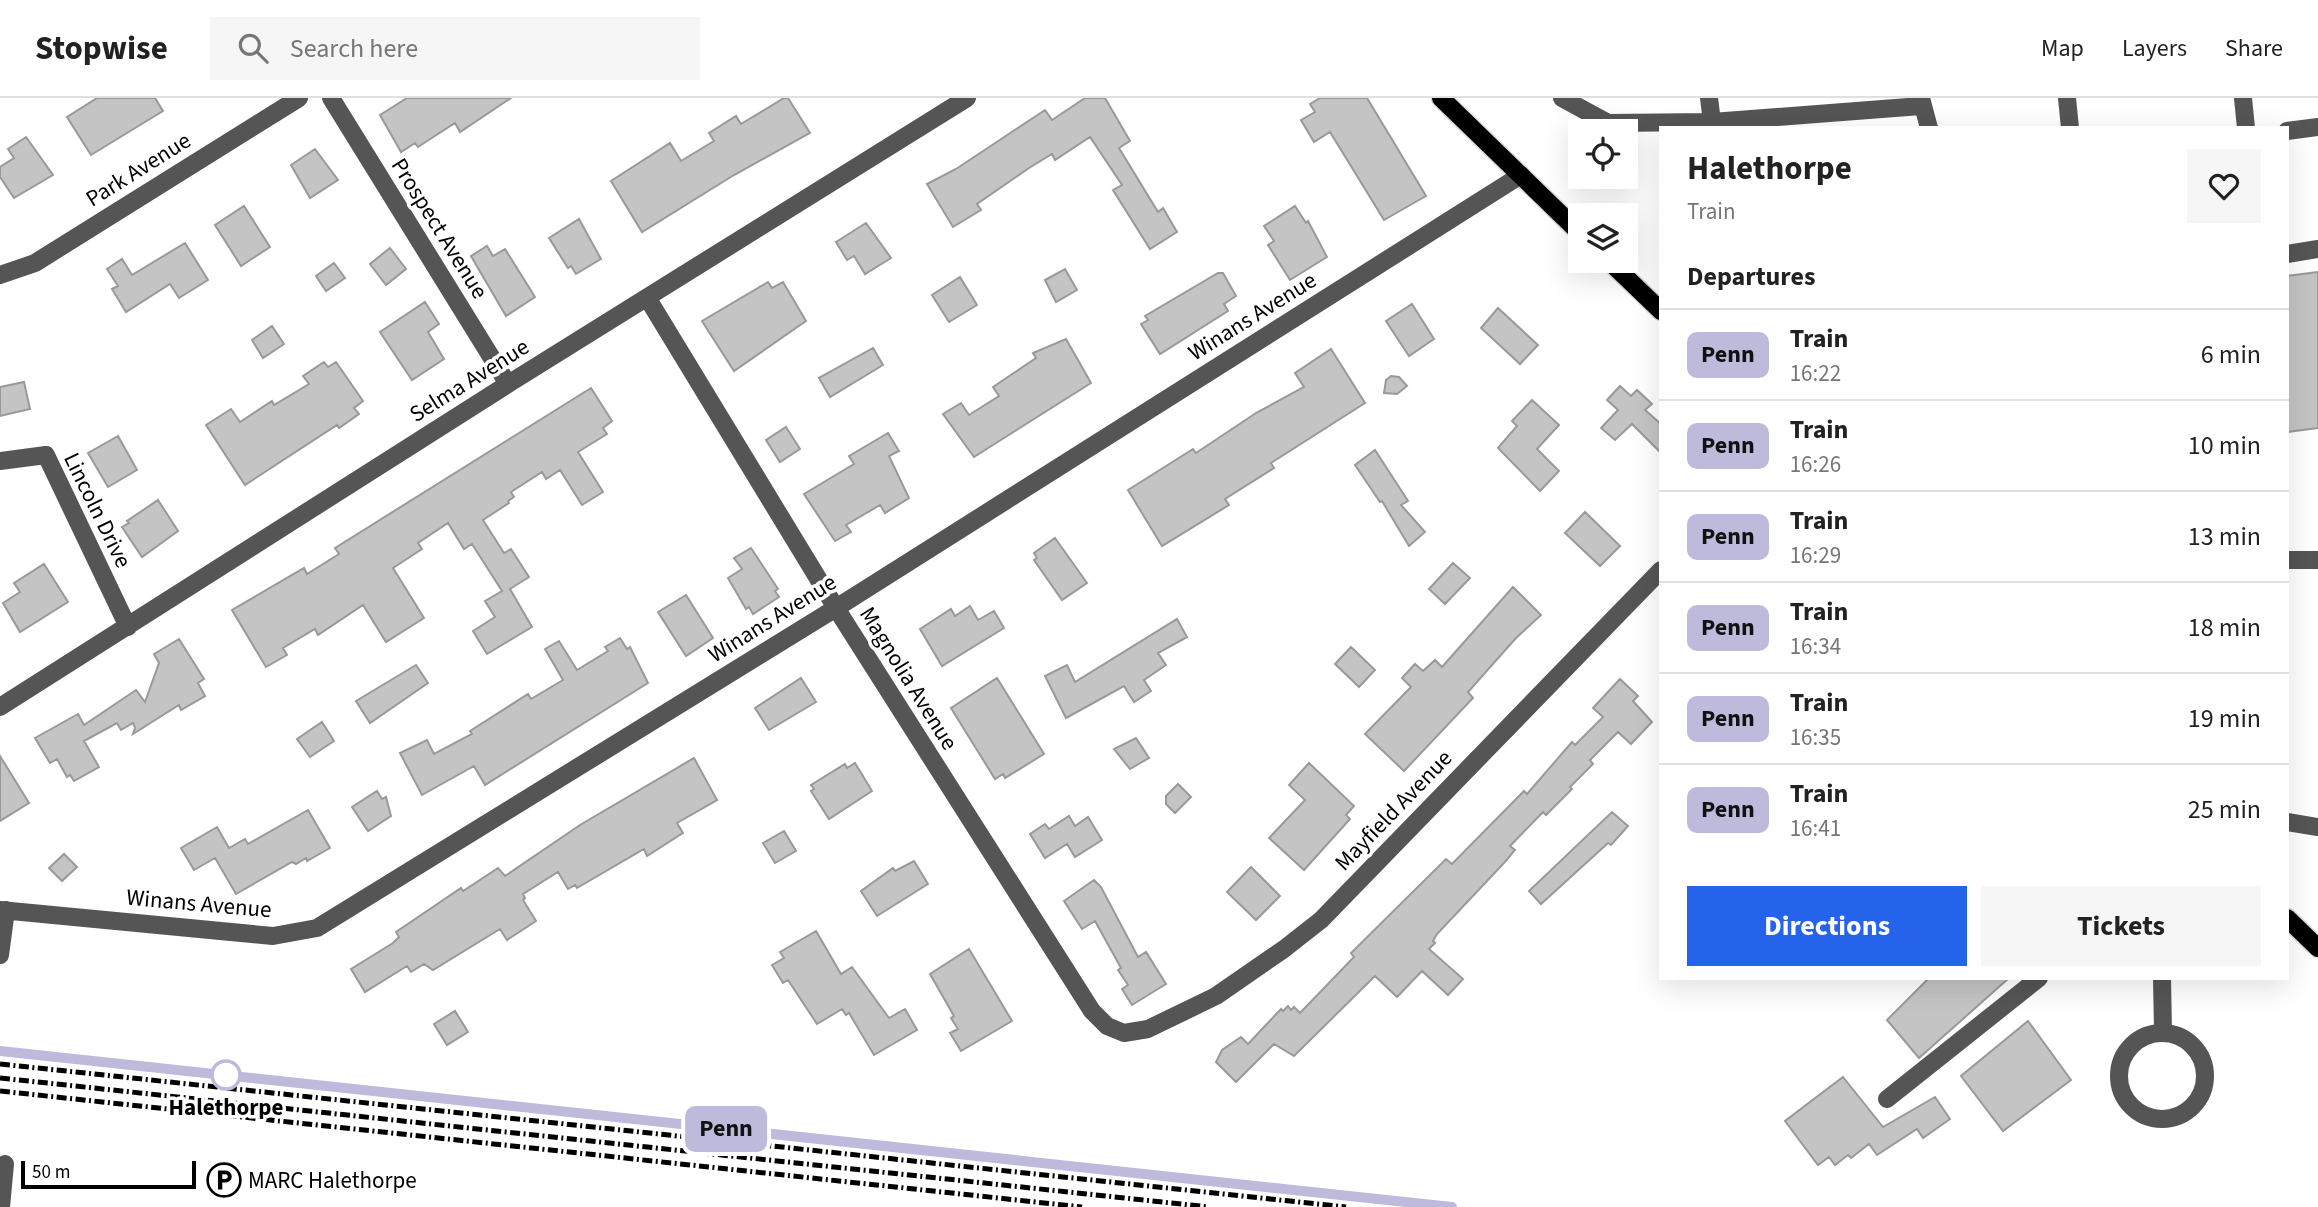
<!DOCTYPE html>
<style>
:root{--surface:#fff;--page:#f6f6f6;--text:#222;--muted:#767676;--line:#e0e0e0;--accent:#2563eb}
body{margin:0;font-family:"Source Sans 3",sans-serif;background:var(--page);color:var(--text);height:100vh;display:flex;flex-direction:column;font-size:26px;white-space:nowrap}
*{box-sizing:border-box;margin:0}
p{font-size:23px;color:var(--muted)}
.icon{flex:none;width:38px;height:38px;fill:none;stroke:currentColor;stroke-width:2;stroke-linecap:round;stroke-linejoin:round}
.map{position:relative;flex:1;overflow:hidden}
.drawer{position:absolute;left:1659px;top:28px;width:630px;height:854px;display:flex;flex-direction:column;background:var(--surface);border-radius:0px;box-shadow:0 7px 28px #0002}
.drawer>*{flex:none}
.badge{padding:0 14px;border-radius:10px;font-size:24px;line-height:46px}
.buttons{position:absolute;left:1568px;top:21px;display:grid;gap:14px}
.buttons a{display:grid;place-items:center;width:70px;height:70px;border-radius:0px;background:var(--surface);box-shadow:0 7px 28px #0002;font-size:35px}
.scale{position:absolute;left:21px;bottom:18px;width:175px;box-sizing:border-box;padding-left:7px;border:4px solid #000;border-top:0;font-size:19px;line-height:24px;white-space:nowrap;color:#000;-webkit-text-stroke:5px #fff;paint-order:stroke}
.map>.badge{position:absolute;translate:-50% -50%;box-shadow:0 0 0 4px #fff}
h2{padding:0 28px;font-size:26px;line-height:63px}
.round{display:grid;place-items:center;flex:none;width:74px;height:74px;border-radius:0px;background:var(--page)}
.summary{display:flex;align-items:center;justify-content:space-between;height:119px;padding:0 28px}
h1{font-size:33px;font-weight:700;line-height:52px}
.primary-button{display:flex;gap:14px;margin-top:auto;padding:14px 28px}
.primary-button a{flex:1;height:80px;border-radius:0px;background:var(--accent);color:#fff;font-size:28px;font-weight:700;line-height:80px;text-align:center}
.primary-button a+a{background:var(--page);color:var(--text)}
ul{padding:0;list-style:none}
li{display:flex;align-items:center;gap:21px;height:91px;padding:0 28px;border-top:2px solid var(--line)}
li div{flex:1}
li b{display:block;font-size:26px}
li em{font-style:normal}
li .badge{min-width:77px;font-weight:700;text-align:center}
header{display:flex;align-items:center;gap:42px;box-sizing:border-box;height:98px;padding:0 35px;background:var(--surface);border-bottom:2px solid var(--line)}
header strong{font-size:33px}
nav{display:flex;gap:38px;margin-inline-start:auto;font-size:24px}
.search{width:490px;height:63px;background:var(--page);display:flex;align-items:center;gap:18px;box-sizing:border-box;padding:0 24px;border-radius:0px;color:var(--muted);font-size:26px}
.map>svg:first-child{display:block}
.building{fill:#c4c4c4;stroke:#999;stroke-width:2}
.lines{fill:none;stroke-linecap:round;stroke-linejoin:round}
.major-casing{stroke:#dbdbdb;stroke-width:21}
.minor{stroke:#555;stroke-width:18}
.major{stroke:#000;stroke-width:18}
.rail{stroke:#000;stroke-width:5;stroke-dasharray:10 3.5 2 3.5;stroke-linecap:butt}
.line-casing{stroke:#fff;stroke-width:16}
.line{stroke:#bdbadc;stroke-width:10}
.stop-dot{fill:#fff;stroke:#bdbadc;stroke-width:3.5}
.labels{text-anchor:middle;stroke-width:7;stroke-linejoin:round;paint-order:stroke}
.street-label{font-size:23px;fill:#000;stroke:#fff}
.stop-label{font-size:23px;font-weight:bold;fill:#000;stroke:#fff}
.poi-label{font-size:23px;fill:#000;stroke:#fff;text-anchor:start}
</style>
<header>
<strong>Stopwise</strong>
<div class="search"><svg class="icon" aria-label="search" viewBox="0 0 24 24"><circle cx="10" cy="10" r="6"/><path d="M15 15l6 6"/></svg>Search here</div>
<nav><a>Map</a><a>Layers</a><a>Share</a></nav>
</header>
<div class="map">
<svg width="2318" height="1109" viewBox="0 0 2318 1109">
<rect width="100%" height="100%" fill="#fff"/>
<path class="building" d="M97,0h58l8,13 -72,44 -24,-38z
M407,0h104l-51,34 -5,-9 -37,24 -3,-4 -14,9 -21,-37z
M784,0h4l22,35 -76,42 -92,57 -31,-51 59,-38 11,18 33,-20 -5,-8 27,-17 5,8z
M1085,0h20l25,43 -11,7 39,64 5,-4 14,24 -27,17 -37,-59 9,-5 -32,-48 -35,23 -3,-6 -23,14 -52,36 4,6 -28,17 -26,-43 29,-15 89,-59 7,10z
M1320,0h47l59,98 -42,24 -54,-88 -16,10 -13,-22 14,-8 -5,-8z
M26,39l27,38 -39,23 -14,-21v-10l14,-9 -6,-9z
M315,51l23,31 -28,18 -19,-33z
M244,108l26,41 -29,19 -26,-41z
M1295,108l11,17 2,-2 19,36 -37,23 -22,-35 6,-4 -10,-15z
M579,121l22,40 -25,15 -5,-8 -3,2 -19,-30z
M866,125l25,35 -26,16 -11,-18 -7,4 -11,-18z
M185,145l23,37 -29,18 -9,-14 -44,28 -14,-23 6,-3 -11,-17 15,-10 10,16z
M487,148l6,10 12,-7 30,48 -29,19 -35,-60z
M390,150l16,21 -20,16 -16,-21z
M334,165l11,15 -19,13 -10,-15z
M1065,171l12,21 -21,12 -11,-22z
M2318,174v156l-31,4v-156z
M1218,175h5l13,23 -12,8 4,7 -68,43 -19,-30 7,-4 -3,-4z
M960,179l17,28 -28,17 -17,-27z
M768,184l4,6 11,-6 23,39 -72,50 -32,-50z
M425,204l14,22 -11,8 16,27 -32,21 -32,-48z
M1412,206l22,35 -25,17 -23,-35z
M1498,210l40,37 -18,19 -39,-36z
M272,228l12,18 -21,14 -11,-18z
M1066,241l25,44 -117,74 -31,-43 18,-11 8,12 30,-19 -6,-9 43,-29 -3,-5z
M873,250l10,17 -53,32 -11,-19z
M1331,251l34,54 -94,60 3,5 -49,31 4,6 -67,41 -34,-56 65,-41 3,4 60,-40 48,-26 -9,-14z
M324,264l4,5 8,-5 27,39 -9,7 5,6 -20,14 -2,-3 -92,60 -39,-60 25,-16 9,13 32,-21 2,4 35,-21 -6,-8z
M1391,278l8,1 8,9 -10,8 -13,-1 2,-13z
M24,284l6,27 -30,7v-29z
M1620,288l11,10 6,-6 15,14 -7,6 16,14v29l-29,-29 -17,16 -14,-12 17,-18 -11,-10z
M591,290l21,33 -9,7 4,6 -29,18 25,40 -21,13 -22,-35 -14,9 -4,-7 -31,20 3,5 -6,4 1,2 -26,17 21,33 7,-4 18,28 -19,12 22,38 -45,27 -14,-23 22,-14 -10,-16 17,-10 -30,-47 -8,5 -16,-26 -30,20 4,6 -29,19 31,50 -38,24 -23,-37 -45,30 -3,-6 -32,19 4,7 -21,12 -34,-57 72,-42 3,6 32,-20 -4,-6z
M1532,302l27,25 -22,24 22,22 -19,20 -42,-43 19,-22 -5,-5z
M786,329l14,22 -20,13 -14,-22z
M888,335l11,18 -10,5 20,42 -24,15 -5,-8 -34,20 5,7 -16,9 -31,-47 50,-30 -5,-8z
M118,338l19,34 -29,17 -20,-34z
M1375,352l33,51 -7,4 24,27 -16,14 -27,-45 -2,1 -25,-37z
M158,402l20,31 -36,26 -20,-30 7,-4 -2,-2z
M1585,414l35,34 -20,20 -35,-33z
M1055,440l32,45 -25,17 -28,-40 3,-2 -3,-5z
M751,450l27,41 -3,2 4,6 -26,17 -4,-7 -3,2 -18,-31 14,-9 -8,-11z
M1453,465l17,15 -25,26 -16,-15z
M44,466l24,38 -48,30 -17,-29 17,-11 -6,-9z
M1513,489l28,28 -25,23 -48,54 5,6 -69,73 -39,-37 46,-47 -9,-9 13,-14 8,7 12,-11 7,7z
M686,497l27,43 -27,18 -28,-44z
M970,508l8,14 16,-9 10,17 -62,38 -22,-37 31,-20 4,7z
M1177,521l10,18 -29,16 8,12 -22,15 7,11 -17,11 -10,-16 -58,32 -21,-42 22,-11 8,17z
M620,540l7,11 3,-2 18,36 -163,102 -11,-19 -52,29 -22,-42 27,-13 7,14 38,-20 -2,-3 58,-37 3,5 32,-19 -18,-31 14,-8 18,29 31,-19 -3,-4z
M179,541l25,40 -6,4 7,13 -24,14 -2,-5 -46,29 2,-6 -2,-5 -12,7 -4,-7 -33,18 15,26 -25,14 -4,-6 -3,2 -10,-18 -7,4 -15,-25 43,-24 6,11 52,-35 9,12 14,-39 -5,-9z
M1351,549l24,23 -16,17 -24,-23z
M416,567l12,18 -58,40 -14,-22z
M801,580l15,24 -47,28 -14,-22z
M997,580l47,76 -39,24 -2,-4 -8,5 -44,-71z
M1620,581l18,17 -5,5 19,21 -21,22 -13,-12 -28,28 3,4 -23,23 2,2 -26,26 -3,-3 -33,34 5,4 -11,13 -67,71 -4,7 2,2 -6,6 34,30 -15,16 -26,-24 -25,26 -22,-21 -81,80 -20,-12 -38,38 -20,-20 6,-12 19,-13 7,7 33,-35 2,2 5,-5 3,4 3,-3 6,6 54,-56 -3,-4 95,-94 6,5 72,-73 3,3 45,-52 3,3 28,-28 -10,-9z
M322,624l12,19 -24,16 -13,-18z
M1136,640l13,20 -19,11 -16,-20z
M0,658l29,47 -29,18z
M694,660l23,42 -40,23 6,10 -36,23 -3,-7 -67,39 -2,-3 -7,4 -10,-17 -35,22 2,4 -2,2 13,21 -29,19 -7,-11 -67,41 -9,-6 -13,8 -4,-6 -42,26 -14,-23 42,-26 6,-6 -3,-5 65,-44 2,3 35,-23 7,8 75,-51z
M855,665l17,28 -43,28 -18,-28 3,-2 -3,-4 34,-21 2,4z
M1309,665l45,43 -8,9 4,4 -46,51 -35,-32 36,-38 -16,-15z
M1178,686l13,13 -16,16 -9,-9v-8z
M377,693l5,8 4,-2 5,19 -23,15 -16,-24z
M308,712l22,38 -23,13 -1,-3 -10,6 -4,-2 -56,32 -21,-36 -21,12 -13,-22 36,-21 12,21 16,-9 3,5z
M1612,714l16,14 -17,19 -3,-2 -67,61 -12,-13z
M1069,718l6,10 13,-9 14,23 -27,17 -8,-13 -22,14 -15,-24 15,-10 4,5z
M784,733l12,20 -21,12 -12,-20z
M64,756l13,13 -15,14 -13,-13z
M914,763l14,23 -51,32 -16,-25 32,-23 2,3z
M1251,769l29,29 -24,24 -29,-28z
M1094,782l7,7 37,70 8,-5 20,32 -34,21 -10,-16 6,-4 -10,-15 3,-2 -26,-47 -13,8 -18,-28z
M816,833l25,43 11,-7 37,51 16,-9 12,21 -43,25 -25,-42 -3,2 -4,-6 -25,15 -29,-44 -5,3 -11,-18 12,-7 -4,-6z
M969,851l43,72 -51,30 -11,-18 8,-4 -7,-11 3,-2 -24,-42z
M1929,880h80l-90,80 -32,-38z
M455,913l13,21 -21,13 -13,-21z
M2028,923l43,59 -68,51 -42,-55z
M1843,979l40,50 52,-30 15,22 -27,19 -6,-9 -40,26 -8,-11 -18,14 -3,-3 -13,10 -6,-8 -11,8 -33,-44z"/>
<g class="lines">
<defs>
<path id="major" d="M1441,0l139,135
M1609,163l52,50
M2287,820l31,30"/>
</defs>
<use href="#major" class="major-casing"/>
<path class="minor" d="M331,0l177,286
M1562,0l46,25 104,-1
M1709,0l3,24 209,-16
M1921,0l8,30
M2067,0l3,30
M2243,0l3,30
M2287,33l31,-4
M2287,156l31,-5
M0,177l35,-12 264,-165
M648,201l188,309 256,403 15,15 17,7 24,-4 68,-33 68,-47 37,-29 340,-350
M0,363l46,-6 82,172
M2287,462h31
M0,609l508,-323 459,-286
M2287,724l31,5
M0,812l273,26 44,-8 519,-320 685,-433
M0,857l6,-45
M2162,880l1,54
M2119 978a43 43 0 1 1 86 0a43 43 0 1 1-86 0Z
M1887,1001l152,-121
M1,1109l4,-43"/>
<use href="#major" class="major"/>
<path class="rail" d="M0,953l1451,156
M0,966l1346,143
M0,980l1209,129
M0,993l1082,116"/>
</g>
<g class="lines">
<defs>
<path id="line" d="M0,953l1452,156"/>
</defs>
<use href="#line" class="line-casing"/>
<use href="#line" class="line"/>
</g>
<defs>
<symbol id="parking-ring" viewBox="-11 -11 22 22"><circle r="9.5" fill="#fff" stroke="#000" stroke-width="1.5"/><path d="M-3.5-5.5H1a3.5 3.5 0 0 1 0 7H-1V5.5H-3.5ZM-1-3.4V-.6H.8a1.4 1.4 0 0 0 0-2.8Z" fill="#000"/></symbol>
</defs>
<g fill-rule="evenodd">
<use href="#parking-ring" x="205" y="1063" width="38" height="38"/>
</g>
<circle class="stop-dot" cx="226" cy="977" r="14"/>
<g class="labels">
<g class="street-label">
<text transform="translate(138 71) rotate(-32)" y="8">Park Avenue</text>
<text transform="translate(440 130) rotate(58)" y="8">Prospect Avenue</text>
<text transform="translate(1252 218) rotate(-32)" y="8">Winans Avenue</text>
<text transform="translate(469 282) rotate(-32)" y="8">Selma Avenue</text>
<text transform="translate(98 412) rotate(64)" y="8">Lincoln Drive</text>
<text transform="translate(772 520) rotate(-32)" y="8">Winans Avenue</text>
<text transform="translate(909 580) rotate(58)" y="8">Magnolia Avenue</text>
<text transform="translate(1393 712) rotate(-46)" y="8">Mayfield Avenue</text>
<text transform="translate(199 805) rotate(5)" y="8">Winans Avenue</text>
</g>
<g class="stop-label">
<text x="226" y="1017">Halethorpe</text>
</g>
<g class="poi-label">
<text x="248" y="1090">MARC Halethorpe</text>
</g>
</g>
</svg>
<div class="buttons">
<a><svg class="icon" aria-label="locate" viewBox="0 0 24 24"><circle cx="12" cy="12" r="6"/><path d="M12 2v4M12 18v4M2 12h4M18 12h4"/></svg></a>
<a><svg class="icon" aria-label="layers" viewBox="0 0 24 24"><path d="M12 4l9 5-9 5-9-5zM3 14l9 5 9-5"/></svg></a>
</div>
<div class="scale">50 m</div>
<b class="badge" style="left:726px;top:1031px;background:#bdbadc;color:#111">Penn</b>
<section class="drawer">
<div class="summary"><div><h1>Halethorpe</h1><p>Train</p></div><a class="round"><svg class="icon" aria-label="heart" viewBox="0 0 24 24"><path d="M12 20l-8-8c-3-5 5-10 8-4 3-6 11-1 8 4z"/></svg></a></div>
<h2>Departures</h2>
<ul>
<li><span class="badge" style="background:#bdbadc;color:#111">Penn</span><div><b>Train</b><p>16:22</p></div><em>6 min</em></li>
<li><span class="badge" style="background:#bdbadc;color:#111">Penn</span><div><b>Train</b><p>16:26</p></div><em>10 min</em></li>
<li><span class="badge" style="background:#bdbadc;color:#111">Penn</span><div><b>Train</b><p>16:29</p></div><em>13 min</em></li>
<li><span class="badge" style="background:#bdbadc;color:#111">Penn</span><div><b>Train</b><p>16:34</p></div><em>18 min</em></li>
<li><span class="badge" style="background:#bdbadc;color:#111">Penn</span><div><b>Train</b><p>16:35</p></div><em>19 min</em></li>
<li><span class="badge" style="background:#bdbadc;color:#111">Penn</span><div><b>Train</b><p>16:41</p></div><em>25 min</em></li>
</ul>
<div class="primary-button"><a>Directions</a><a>Tickets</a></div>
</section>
</div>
